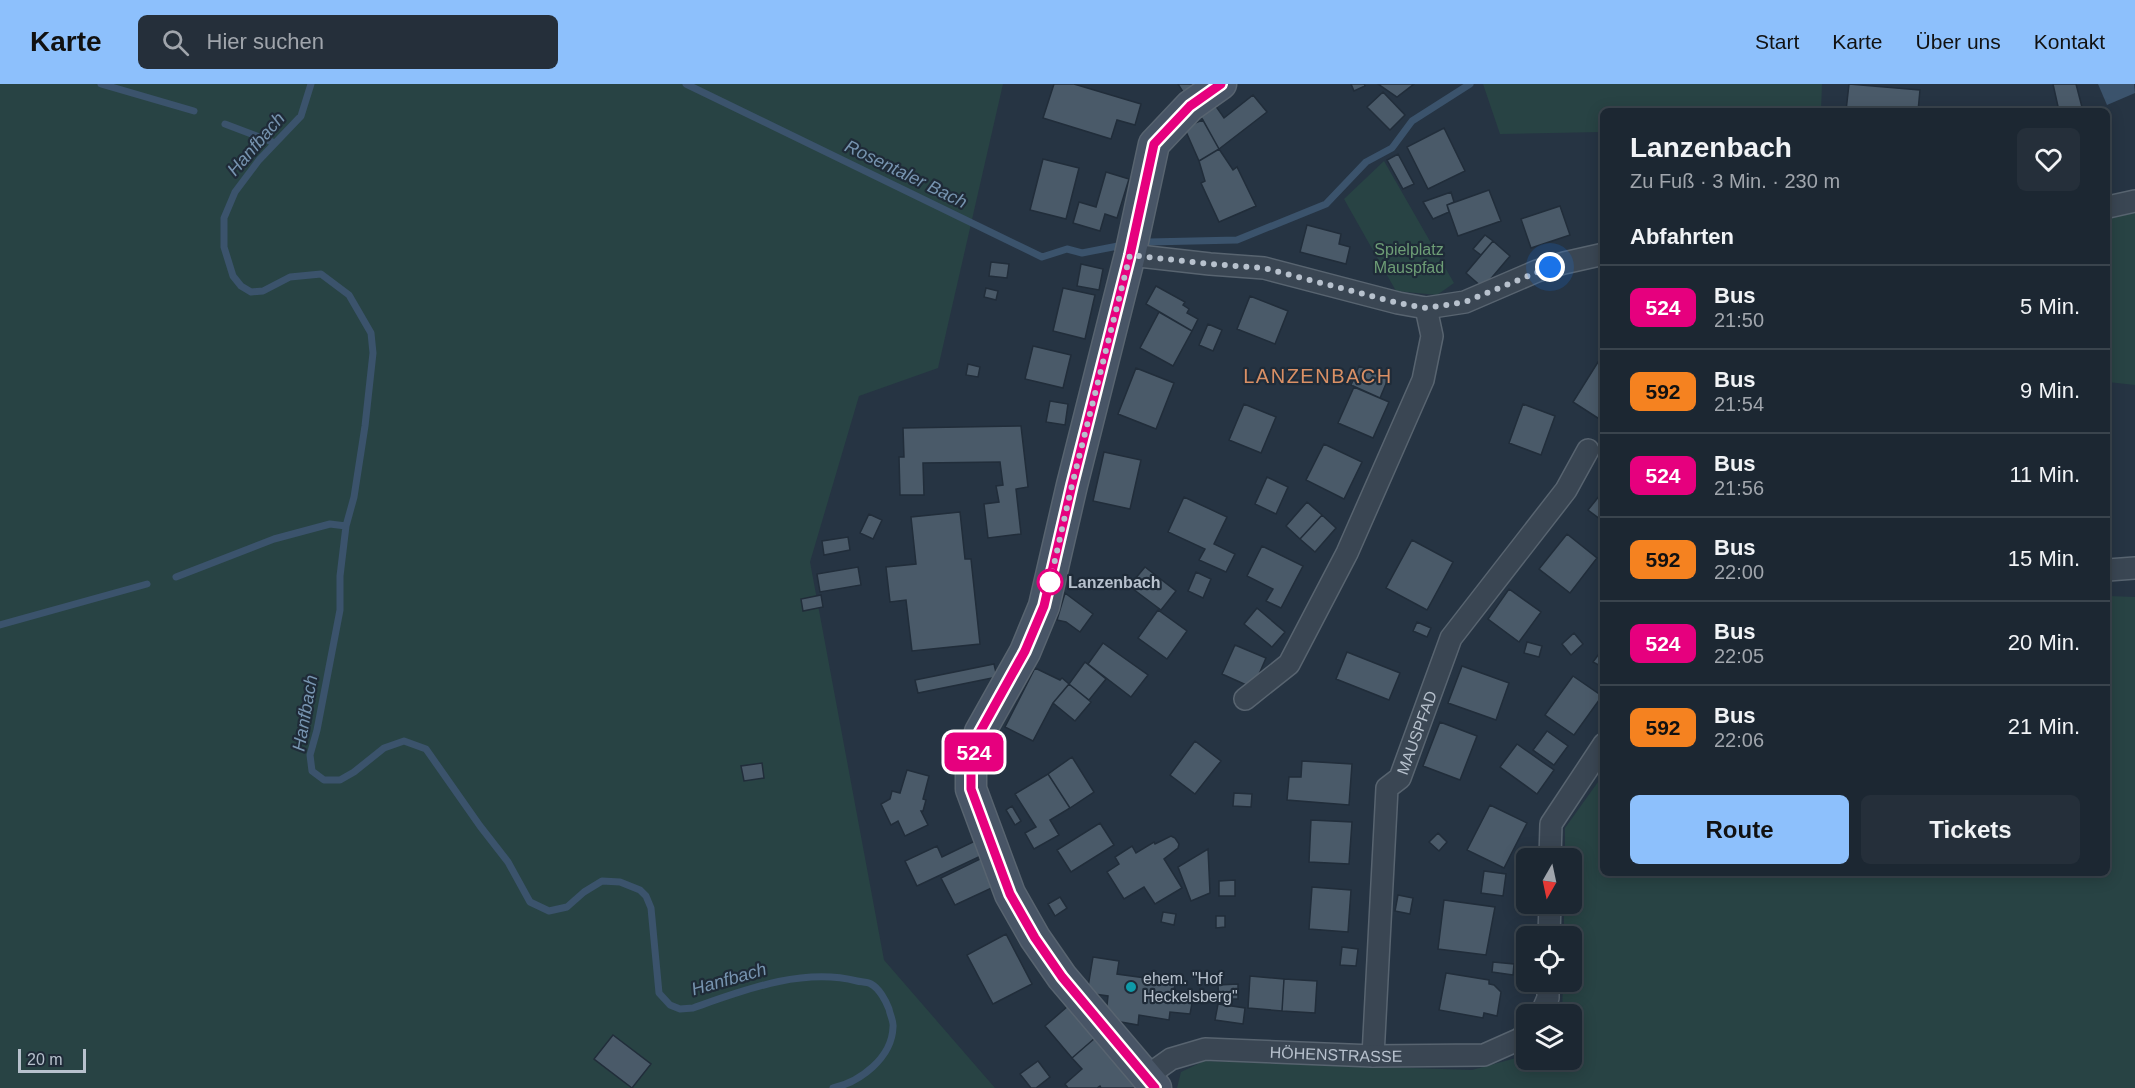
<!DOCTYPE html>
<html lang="de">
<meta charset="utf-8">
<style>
:root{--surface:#1c2732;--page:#252f3a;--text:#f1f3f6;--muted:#a0a5ac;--line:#3a444d;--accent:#8dc0fc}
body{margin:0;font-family:Helvetica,sans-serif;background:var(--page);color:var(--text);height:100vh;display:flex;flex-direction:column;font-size:22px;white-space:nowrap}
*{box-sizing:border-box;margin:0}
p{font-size:20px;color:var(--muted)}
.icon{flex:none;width:33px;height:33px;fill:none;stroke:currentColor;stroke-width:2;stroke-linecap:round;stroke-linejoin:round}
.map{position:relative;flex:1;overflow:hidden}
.details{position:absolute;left:1600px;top:24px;width:510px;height:768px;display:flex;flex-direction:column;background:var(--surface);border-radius:9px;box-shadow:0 3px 15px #0003,0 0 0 2px var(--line)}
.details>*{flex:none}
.badge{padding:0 12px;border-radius:9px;font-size:21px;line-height:39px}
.needle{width:39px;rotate:189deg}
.controls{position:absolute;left:1516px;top:764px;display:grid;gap:12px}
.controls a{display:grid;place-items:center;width:66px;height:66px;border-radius:9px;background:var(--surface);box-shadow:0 3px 15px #0003,0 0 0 2px var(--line);font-size:30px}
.scale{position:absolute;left:18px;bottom:15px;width:68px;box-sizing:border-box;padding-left:6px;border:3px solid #b7c1cd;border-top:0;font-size:16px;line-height:21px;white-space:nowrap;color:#b7c1cd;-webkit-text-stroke:4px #1f2b38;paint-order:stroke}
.you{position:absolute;width:30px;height:30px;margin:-15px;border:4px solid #fff;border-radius:50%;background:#1a73e8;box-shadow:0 0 0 9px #1a73e833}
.map>.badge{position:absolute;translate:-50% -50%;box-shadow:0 0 0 3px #fff}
h2{padding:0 30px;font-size:22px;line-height:54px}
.round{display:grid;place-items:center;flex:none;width:63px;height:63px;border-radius:9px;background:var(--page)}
.headline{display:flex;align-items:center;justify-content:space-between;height:102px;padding:0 30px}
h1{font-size:28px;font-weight:700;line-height:45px}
.action{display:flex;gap:12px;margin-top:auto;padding:12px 30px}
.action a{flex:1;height:69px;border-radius:9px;background:var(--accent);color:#111;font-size:24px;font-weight:700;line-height:69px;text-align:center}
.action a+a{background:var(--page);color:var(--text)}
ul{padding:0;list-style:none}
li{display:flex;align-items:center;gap:18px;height:84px;padding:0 30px;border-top:2px solid var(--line)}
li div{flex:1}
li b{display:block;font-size:22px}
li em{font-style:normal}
li .badge{min-width:66px;font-weight:700;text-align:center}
header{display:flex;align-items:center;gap:36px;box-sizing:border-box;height:84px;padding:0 30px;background:var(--accent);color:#111}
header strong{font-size:28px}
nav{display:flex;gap:33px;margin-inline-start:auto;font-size:21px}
.search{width:420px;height:54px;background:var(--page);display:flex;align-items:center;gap:15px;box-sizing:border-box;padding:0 21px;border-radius:9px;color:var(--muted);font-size:22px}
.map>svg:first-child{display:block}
.green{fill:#284344}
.water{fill:#3b536c}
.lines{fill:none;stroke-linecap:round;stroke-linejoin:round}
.stream{stroke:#3b536c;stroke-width:7}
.building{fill:#4a5a69;stroke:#212d3a;stroke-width:1.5}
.street-casing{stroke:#586470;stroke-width:24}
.secondary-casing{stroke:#586470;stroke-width:33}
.street{stroke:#3a4653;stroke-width:21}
.secondary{stroke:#485566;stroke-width:30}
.line-casing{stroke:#fff;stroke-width:14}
.line{stroke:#e6007e;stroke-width:9}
.walk{stroke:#b7c1cd;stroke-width:6;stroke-dasharray:0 10.8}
.stop-dot{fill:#fff;stroke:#e6007e;stroke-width:3}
.culture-dot{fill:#0f9aa8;stroke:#1f2b38;stroke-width:2}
.labels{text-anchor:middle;stroke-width:4.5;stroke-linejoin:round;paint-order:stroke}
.park-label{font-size:16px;fill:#6e9e76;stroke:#1f2b38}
.stop-label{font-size:16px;font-weight:bold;fill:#b7c1cd;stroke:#1f2b38;text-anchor:start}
.street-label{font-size:16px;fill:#b7c1cd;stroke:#1f2b38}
.poi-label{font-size:16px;fill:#b7c1cd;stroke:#1f2b38;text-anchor:start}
.water-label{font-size:18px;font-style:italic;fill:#7794b0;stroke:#1f2b38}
.quarter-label{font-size:20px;letter-spacing:1.5px;fill:#da9065;stroke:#1f2b38}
</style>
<header>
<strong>Karte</strong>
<div class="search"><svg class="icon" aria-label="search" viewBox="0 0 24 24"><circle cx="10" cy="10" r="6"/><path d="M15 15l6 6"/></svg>Hier suchen</div>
<nav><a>Start</a><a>Karte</a><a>Über uns</a><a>Kontakt</a></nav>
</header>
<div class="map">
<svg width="2135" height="1004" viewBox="0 0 2135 1004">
<rect width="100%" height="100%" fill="#263443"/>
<path class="green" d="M0,0h1003l-65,284 -79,28 -49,166 74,398 111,128h-995z
M1483,0h339l-1,27h-217l-1,21 -103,2z
M1384,77l70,122 -17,12 -41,-4 -52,-92z
M2135,127v174l-27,-3v-166z
M2108,512l27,1v491h-958l4,-16 23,-11 268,9 55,-15v4h45v-45h-10l1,-33h9v-45h-8v-33h8v-45h-7v-30l38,-53 1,98h504z"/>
<path class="water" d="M2098,0h36l1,9 -28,12z"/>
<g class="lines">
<path class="stream" d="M101,0l93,27
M311,0l-10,32 -42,44 -24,32 -11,26v29l9,29 8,10 10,6 12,-1 27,-14 31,-3 28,21 22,38 2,20 -8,73 -11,71 -8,29 -6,50v34l-23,120 -7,25 2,16 12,9h16l14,-8 30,-24 20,-7 22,8 54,77 28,36 22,40 19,9 18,-4 17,-15 18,-11 18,1 20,8 6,6 5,12 8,85 11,12 10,4 13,-1c51,-18 110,-41 164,-27 4,1 10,1 14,3 8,4 15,17 18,25 1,6 5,13 4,18 -1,31 -33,55 -60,61
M686,0l356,173 25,-8 15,4 36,-7
M225,40l50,19
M1149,158l88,-2 89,-36 40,-42 26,-14 20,-27 58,-37
M176,493l98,-38 56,-15 16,2
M0,541l147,-41"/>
</g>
<path class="building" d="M1054,0h20l67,20 -6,21 -18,-5 -6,19 -68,-21z
M1178,0h23l-16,11z
M1351,0h13l1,2 -11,5z
M1378,0h36l-17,13z
M1849,0l71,6 -2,21h-72z
M2053,0h23l7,27h-24z
M1383,8l22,23 -15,15 -23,-23z
M1253,11l14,17 -48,37 -19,-34 15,-10 9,13z
M1203,36l16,29 -20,12 -15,-34z
M1444,44l21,43 -37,18 -21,-42z
M1219,65l14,21 4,-3 19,39 -37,16 -18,-39 4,-2 -6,-20z
M1398,70l16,30 -11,5 -16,-29z
M1043,75l36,9 -13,51 -36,-9z
M1106,88l23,7 -12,39 -12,-4 -5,17 -27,-8 6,-21 17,5z
M1489,106l12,31 -43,15 -11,-31z
M1451,108l3,10 -7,3 2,7 -16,7 -10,-17z
M1560,122l10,29 -39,13 -10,-29z
M1307,141l34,9 -2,10 11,3 -4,17 -46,-12z
M1485,151l8,6 -12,14 -8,-6z
M1493,157l17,15 -27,32 -17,-15z
M991,178l18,2 -2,14 -18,-2z
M1081,180l22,5 -4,21 -22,-4z
M1156,202l29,16 -2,3 6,4 -2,4 11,6 -6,12 -46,-27z
M986,204l12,3 -2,9 -12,-3z
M1063,204l32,7 -10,44 -32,-8z
M1250,212l38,15 -13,33 -38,-15z
M1159,228l33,19 -19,35 -33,-18z
M1208,240l14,6 -9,21 -14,-6z
M1033,262l38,9 -8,33 -38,-9z
M1598,278l6,4v56l-31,-20z
M968,280l12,3 -2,10 -12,-2z
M1359,282l29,13 -8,19 -29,-13z
M1136,284l38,15 -18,46 -38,-15z
M1354,303l35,15 -16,36 -35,-15z
M1050,317l18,3 -3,21 -19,-3z
M1244,320l32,13 -15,36 -32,-13z
M1523,320l32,12 -14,39 -32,-12z
M1021,342l7,61 -12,2 5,45 -33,4 -4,-34 15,-2 -3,-16 7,-1 -3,-23 -77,1 1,32h-24l-1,-38h5l-1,-29z
M1324,360l38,18 -18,37 -38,-19z
M1104,368l37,8 -11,49 -37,-8z
M1267,393l21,10 -12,27 -21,-10z
M1604,406v32l-16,-12z
M1184,413l43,20 -13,27 21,10 -9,18 -27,-12 6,-11 -37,-17z
M1307,418l15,13 -22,24 -14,-13z
M960,428l5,47h6l9,85 -68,7 -6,-51 -16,2 -4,-35 30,-3 -5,-47z
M869,430l13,6 -9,19 -13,-6z
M1322,431l14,13 -21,24 -15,-13z
M1567,450l30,24 -27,35 -31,-24z
M848,453l2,13 -26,5 -2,-14z
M1412,456l41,22 -26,48 -41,-22z
M1262,462l41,20 -22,42 -15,-7 7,-12 -26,-13z
M858,483l3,18 -41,7 -3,-18z
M1145,483l31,24 -15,19 -32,-24z
M1196,488l15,7 -8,19 -15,-7z
M1509,505l32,23 -22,30 -31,-23z
M1065,509l28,21 -13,18 -14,-10 -9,-2z
M821,511l2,12 -20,4 -2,-12z
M1257,524l28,24 -13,15 -28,-23z
M1158,526l29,21 -20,28 -29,-21z
M1417,538l14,6 -4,9 -14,-6z
M1574,549l9,11 -12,11 -9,-11z
M1527,558l15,4 -3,11 -15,-4z
M1103,559l45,32 -17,22 -43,-33z
M1235,561l31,13 -13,30 -31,-14z
M1604,563v21l-11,-6z
M1347,568l53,21 -11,27 -53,-21z
M1085,578l21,17 -17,21 -20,-16z
M994,580l3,13 -79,16 -3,-13z
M1462,582l47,17 -13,37 -48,-17z
M1035,584l25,12 2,-2 7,6 -16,19 -20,38 -28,-14z
M1573,592l29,20 -28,39 -29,-20z
M1069,600l22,18 -16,19 -22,-18z
M1440,638l37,14 -17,44 -37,-14z
M1547,647l21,15 -14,19 -21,-15z
M1195,657l26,20 -26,33 -25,-19z
M1517,660l37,26 -17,24 -37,-27z
M1072,673l22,35 -24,16 -22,-34z
M1302,677l50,3 -3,41 -62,-5 2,-23h12z
M762,679l2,15 -20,3 -3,-15z
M907,686l22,6 -6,23 3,1 -3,11h-2l7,14 -23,11 -7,-15 -7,4 -10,-21 9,-5 2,-8 8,2z
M1048,690l22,34 -20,12 9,15 -25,14 -9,-16 11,-6 -21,-33z
M1234,709l18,1 -1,13 -18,-1z
M1490,721l37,18 -23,45 -37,-18z
M1012,722l9,15 -6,4 -9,-15z
M1311,736l41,2 -3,42 -40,-2z
M1100,739l14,22 -43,27 -14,-22z
M1438,749l9,9 -8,9 -10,-9z
M1171,752l4,2 4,6 -1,4 -14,11 18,29 -27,16 -11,-17 -20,12 -17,-27 12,-8 -4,-7 17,-11 4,7 18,-11 1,2z
M977,756l6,15 -66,31 -12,-25 32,-15 5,11z
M1208,765l2,44 -19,8 -13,-34z
M982,774l14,28 -41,19 -14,-27z
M1484,787l22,3 -3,22 -22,-3z
M1235,796v16h-16v-15z
M1312,803l39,3 -3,42 -39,-3z
M1398,811l15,3 -3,16 -15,-3z
M1060,813l7,11 -12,8 -7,-12z
M1444,816l51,7 -9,48 -48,-6z
M1163,828l13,2 -2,11 -13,-3z
M1216,832h9v11l-9,1z
M1006,850l26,50 -39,20 -26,-49z
M1342,863l16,2 -2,17 -16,-1z
M1093,873l26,4 -2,13 58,8 -1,9 20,2 -4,21 -20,-2 -1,8 -30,-5 -1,10 -17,-3 -15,-8 2,-18 -21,-3z
M1493,878l21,2 -1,11 -21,-3z
M1446,889l43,7v4l5,1 7,7 -4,24 -13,-3 -1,5 -44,-8z
M1250,892l34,3 -2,32 -34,-3z
M1284,895l33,2 -2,32 -33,-2z
M1238,900v15h-19l-1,-14z
M1218,920l27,4 -2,16 -28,-4z
M1068,922l27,32 -23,20 -27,-32z
M613,951l38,29 -19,24 -38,-29z
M1095,954l43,50h-37l-1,-2 -3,2h-29l-3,-4 17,-15 -10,-11z
M1038,977l12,16 -14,11h-5l-11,-14z"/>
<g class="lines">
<defs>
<g id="street">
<path d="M2108,123l27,-6"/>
<path d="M1130,171l80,9 54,4 134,35 28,5 39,-6 72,-31 27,-8 40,-9"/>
<path d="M2108,486l27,-2"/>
<path d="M1245,615l44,-35 58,-111 76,-173 9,-44 -6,-28"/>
<path d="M1550,774l1,-34 53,-80"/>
<path d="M1549,852l1,-33"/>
<path d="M1541,930l7,-16v-17"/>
<path id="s1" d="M1373,972l14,-268 13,-10 51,-140 115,-148 22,-40"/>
<path id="s2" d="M1147,992l24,-17 34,-10 168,7 111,-1 36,-16 7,-7"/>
</g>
<path id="secondary" d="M1156,1004l-94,-111 -27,-39 -25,-44 -39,-105v-22l9,-35 45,-80 19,-46 28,-121 58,-230 24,-111 36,-38 31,-22"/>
</defs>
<use href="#street" class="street-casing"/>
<use href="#secondary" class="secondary-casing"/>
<use href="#street" class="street"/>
<use href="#secondary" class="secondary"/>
</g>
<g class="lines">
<defs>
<path id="line" d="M1155,1004l-93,-111 -27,-39 -25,-44 -39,-105v-22l9,-35 45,-81 19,-45 28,-121 58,-230 24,-111 36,-38 31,-22"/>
</defs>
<use href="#line" class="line-casing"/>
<use href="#line" class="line"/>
<path class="walk" d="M1050,498l22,-97 58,-230 80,9 54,4 134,35 28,5 39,-6 85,-35"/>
</g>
<circle class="stop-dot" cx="1050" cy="498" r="12"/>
<circle class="culture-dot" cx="1131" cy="903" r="6"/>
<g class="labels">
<g class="park-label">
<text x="1409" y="171">Spielplatz<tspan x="1409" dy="18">Mauspfad</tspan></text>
</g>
<g class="stop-label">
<text x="1068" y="504">Lanzenbach</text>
</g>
<g class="street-label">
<text dy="6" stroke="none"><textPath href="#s1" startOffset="333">MAUSPFAD</textPath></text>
<text dy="6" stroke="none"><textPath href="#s2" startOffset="196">HÖHENSTRASSE</textPath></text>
</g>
<g class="poi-label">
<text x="1143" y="900">ehem. "Hof<tspan x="1143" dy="18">Heckelsberg"</tspan></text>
</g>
<g class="water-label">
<text transform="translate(256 60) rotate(-49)" y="6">Hanfbach</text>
<text transform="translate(906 90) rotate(26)" y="6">Rosentaler Bach</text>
<text transform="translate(305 629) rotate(-80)" y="6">Hanfbach</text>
<text transform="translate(729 895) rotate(-16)" y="6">Hanfbach</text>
</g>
<g class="quarter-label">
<text x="1318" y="299">LANZENBACH</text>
</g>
</g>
</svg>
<div class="controls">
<a><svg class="needle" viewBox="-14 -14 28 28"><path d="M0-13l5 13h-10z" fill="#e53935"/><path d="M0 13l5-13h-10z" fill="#a0a5ac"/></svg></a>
<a><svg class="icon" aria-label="locate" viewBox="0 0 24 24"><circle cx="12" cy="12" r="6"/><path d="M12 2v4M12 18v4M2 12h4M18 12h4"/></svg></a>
<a><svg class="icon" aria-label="layers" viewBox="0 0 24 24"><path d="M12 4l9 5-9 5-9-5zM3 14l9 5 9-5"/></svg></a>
</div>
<div class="scale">20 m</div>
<div class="you" style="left:1550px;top:183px"></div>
<b class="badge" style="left:974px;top:668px;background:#e6007e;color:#fff">524</b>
<section class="details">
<div class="headline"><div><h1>Lanzenbach</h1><p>Zu Fuß · 3 Min. · 230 m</p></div><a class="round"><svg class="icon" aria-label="heart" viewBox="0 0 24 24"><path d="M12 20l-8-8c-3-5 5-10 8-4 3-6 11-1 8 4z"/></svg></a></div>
<h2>Abfahrten</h2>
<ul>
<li><span class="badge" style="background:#e6007e;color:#fff">524</span><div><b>Bus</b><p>21:50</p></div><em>5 Min.</em></li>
<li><span class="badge" style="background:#f58220;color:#111">592</span><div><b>Bus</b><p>21:54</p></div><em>9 Min.</em></li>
<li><span class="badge" style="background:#e6007e;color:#fff">524</span><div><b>Bus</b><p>21:56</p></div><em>11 Min.</em></li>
<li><span class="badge" style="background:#f58220;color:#111">592</span><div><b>Bus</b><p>22:00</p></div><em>15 Min.</em></li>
<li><span class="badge" style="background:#e6007e;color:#fff">524</span><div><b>Bus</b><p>22:05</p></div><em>20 Min.</em></li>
<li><span class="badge" style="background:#f58220;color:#111">592</span><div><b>Bus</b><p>22:06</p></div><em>21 Min.</em></li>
</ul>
<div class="action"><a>Route</a><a>Tickets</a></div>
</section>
</div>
